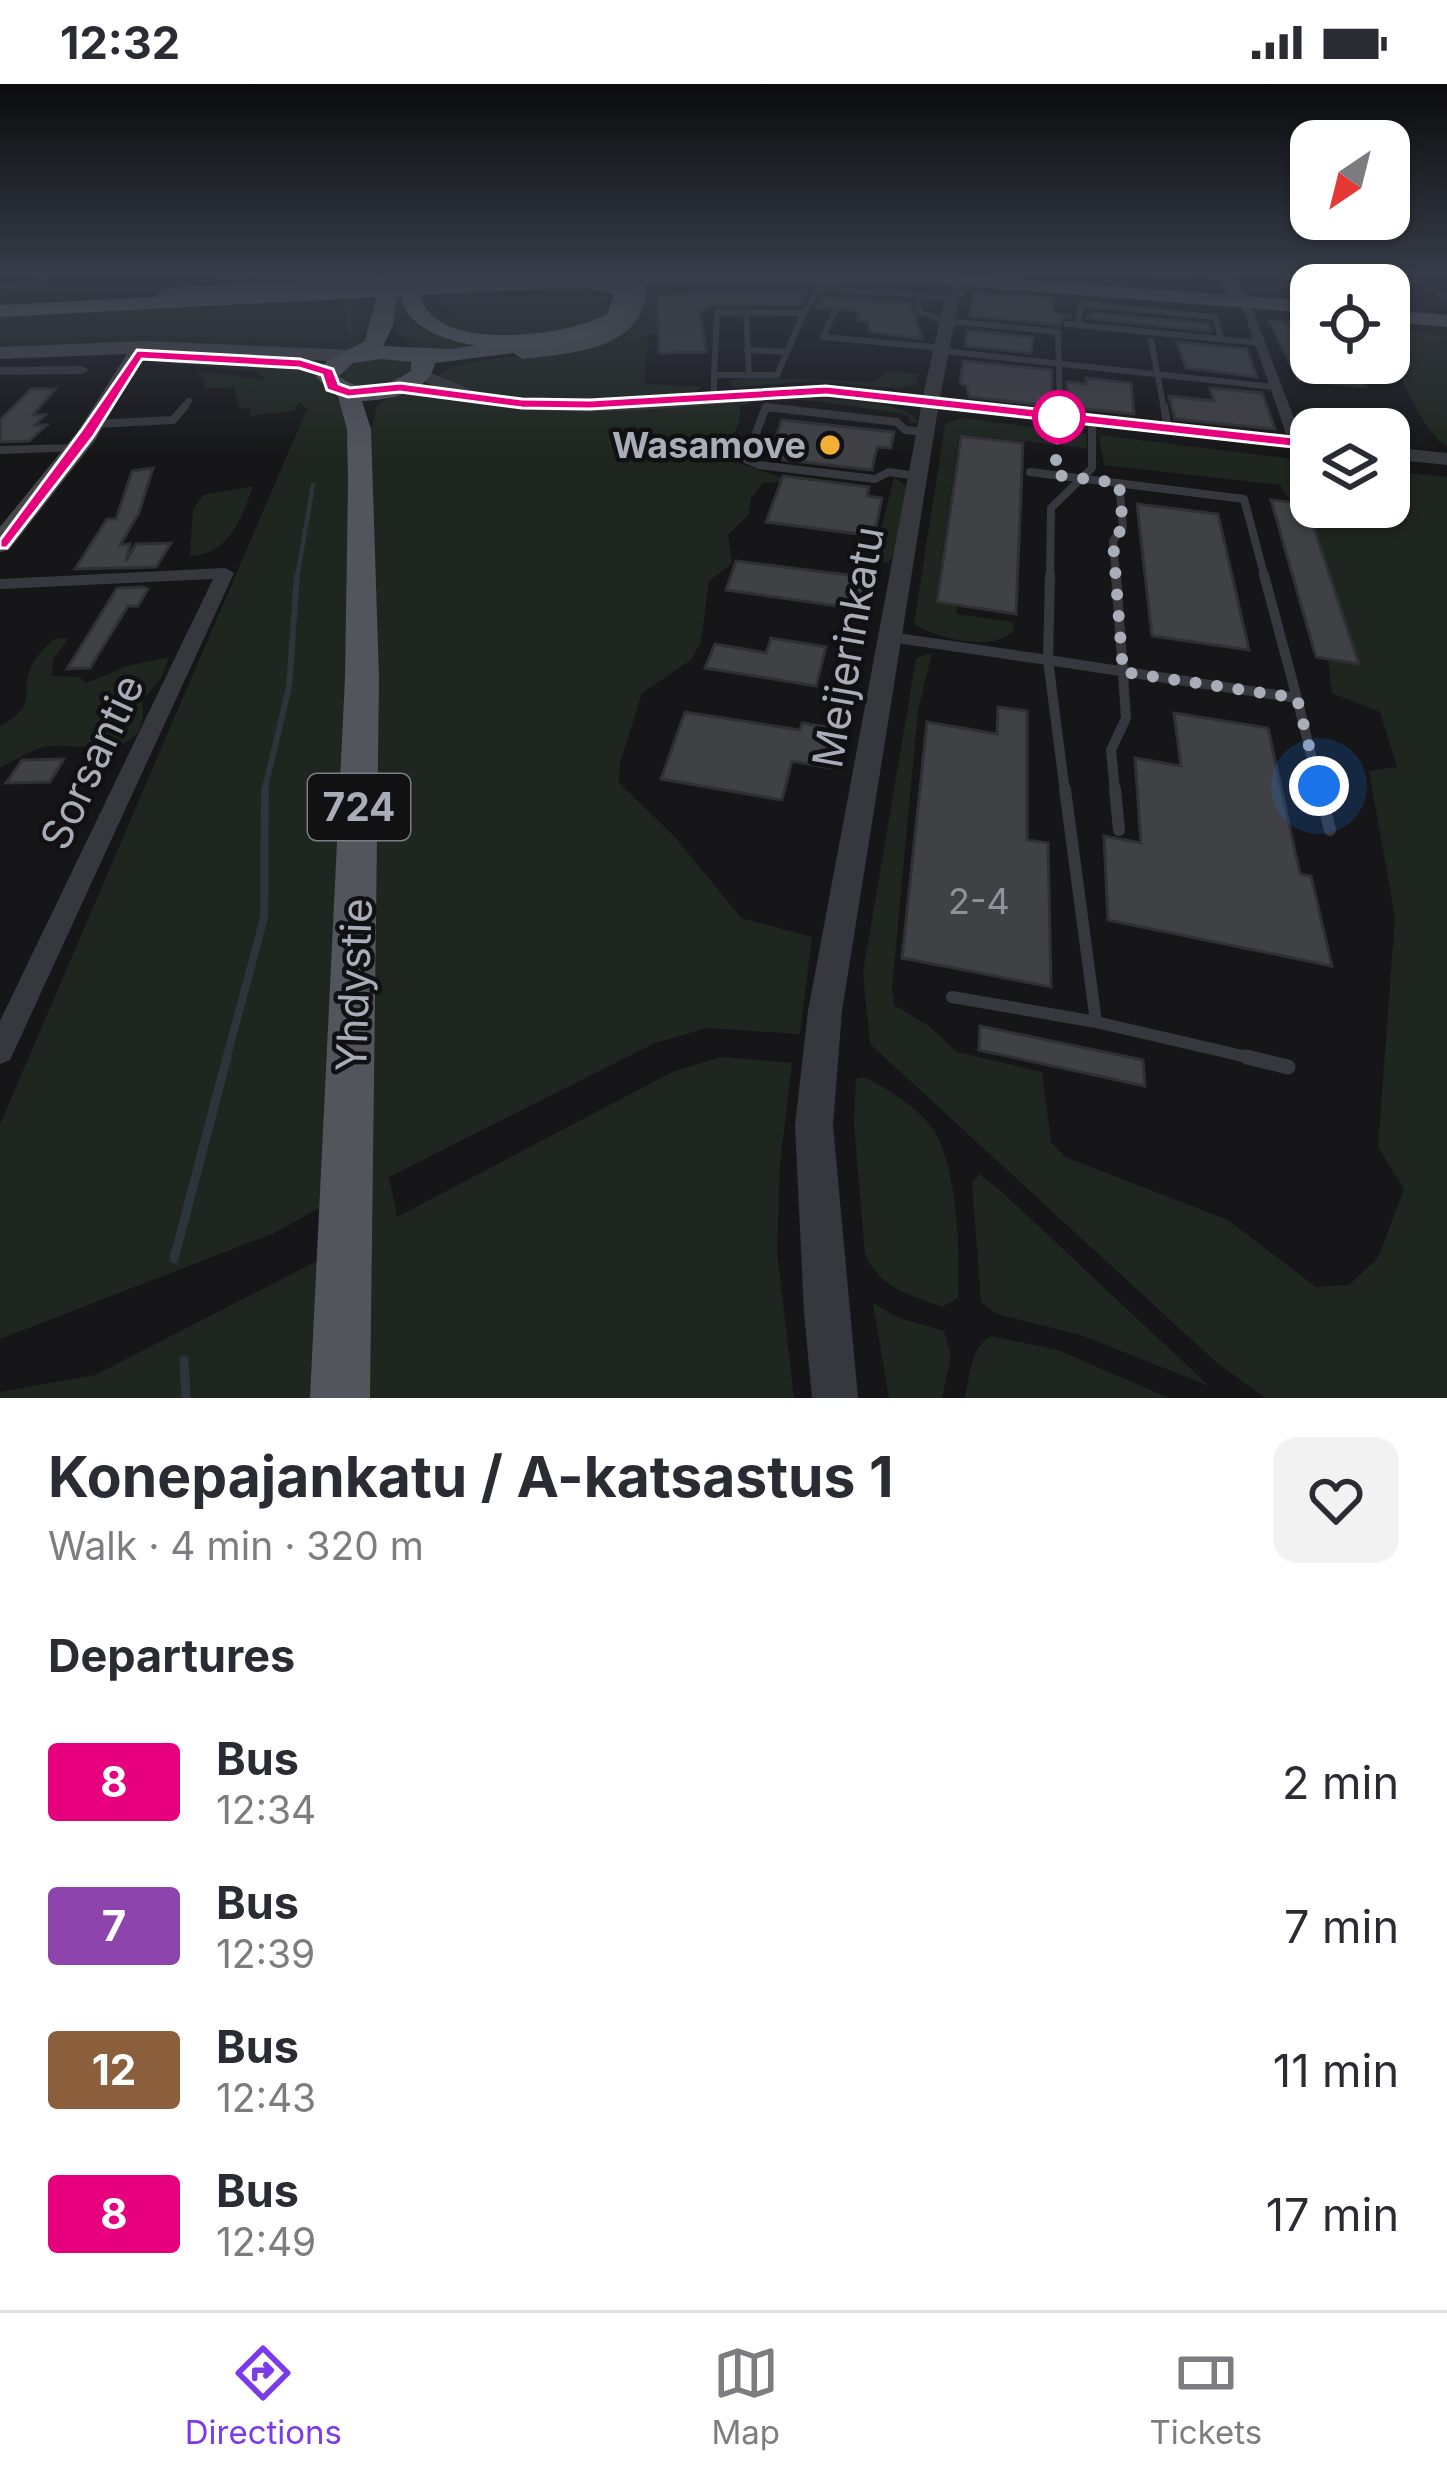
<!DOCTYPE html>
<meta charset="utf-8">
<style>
:root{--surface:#fff;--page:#f2f2f3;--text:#2b2b33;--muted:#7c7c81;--line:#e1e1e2;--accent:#7c3aed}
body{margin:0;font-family:Inter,sans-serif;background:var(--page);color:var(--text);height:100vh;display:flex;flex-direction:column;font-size:45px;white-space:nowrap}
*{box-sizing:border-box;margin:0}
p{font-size:39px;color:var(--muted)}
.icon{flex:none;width:66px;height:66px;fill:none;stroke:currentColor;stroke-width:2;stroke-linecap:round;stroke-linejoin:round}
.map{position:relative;height:1314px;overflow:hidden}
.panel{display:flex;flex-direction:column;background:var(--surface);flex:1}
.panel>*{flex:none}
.badge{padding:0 24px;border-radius:9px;font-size:42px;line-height:78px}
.needle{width:78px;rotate:215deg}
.controls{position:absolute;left:1290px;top:36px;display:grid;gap:24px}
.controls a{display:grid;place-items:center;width:120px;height:120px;border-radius:24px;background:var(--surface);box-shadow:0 3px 9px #0004;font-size:60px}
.you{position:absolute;width:60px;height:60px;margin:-30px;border:9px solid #fff;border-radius:50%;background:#1a73e8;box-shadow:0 0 0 18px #1a73e833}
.map>.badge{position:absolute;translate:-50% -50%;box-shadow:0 0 0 6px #fff}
h2{padding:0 48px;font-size:45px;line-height:108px}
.round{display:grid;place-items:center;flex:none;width:126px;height:126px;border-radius:24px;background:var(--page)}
.summary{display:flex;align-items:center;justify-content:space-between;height:204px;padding:0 48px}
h1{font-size:57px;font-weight:700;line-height:90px}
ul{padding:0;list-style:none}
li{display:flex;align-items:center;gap:36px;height:144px;padding:0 48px}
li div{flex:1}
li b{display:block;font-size:45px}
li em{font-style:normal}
li .badge{min-width:132px;font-weight:700;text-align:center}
.status{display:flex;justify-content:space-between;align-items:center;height:84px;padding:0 60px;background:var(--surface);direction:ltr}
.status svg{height:33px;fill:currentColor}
.tab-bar{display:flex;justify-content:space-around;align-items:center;height:168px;border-top:3px solid var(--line);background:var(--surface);font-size:33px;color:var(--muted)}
.tab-bar a{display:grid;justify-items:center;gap:6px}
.tab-bar .selected{color:var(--accent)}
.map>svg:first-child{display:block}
.green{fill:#1e261f}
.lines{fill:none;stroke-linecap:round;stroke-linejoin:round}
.stream-far4{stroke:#2c353c;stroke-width:3}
.stream-far3{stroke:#2c353c;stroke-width:4.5}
.stream-far2{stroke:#2c353c;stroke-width:6}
.stream-far1{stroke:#2c353c;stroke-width:8}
.stream{stroke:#2c353c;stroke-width:9}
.building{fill:#404145;stroke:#303034;stroke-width:3}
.service-far4{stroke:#37383d;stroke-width:6}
.service-far3{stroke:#37383d;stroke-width:8}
.service-far2{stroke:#37383d;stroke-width:10}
.service-far1{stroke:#37383d;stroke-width:12}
.service{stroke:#37383d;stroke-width:15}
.minor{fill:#37383d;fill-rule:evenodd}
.tertiary{fill:#37383d;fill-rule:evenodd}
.secondary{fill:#45474d;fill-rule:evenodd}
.primary{fill:#53555c;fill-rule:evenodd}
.trunk{fill:#5b5e65;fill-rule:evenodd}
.line{fill:#e6007e;stroke:#fff;stroke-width:3}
.walk{stroke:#a8adb8;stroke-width:12;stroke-dasharray:0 21.6}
.stop-dot{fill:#fff;stroke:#e6007e;stroke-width:6}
.poi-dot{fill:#f2b134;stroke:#111113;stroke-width:4.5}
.labels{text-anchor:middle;stroke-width:9;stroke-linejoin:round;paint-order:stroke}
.far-poi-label{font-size:36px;font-weight:bold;fill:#a8adb8;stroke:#111113;text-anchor:end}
.number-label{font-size:36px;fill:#8e929b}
.shield{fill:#111113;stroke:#7b7e86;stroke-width:3}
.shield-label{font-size:39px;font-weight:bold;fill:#a8adb8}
.street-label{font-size:42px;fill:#a8adb8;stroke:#111113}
</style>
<div class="status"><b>12:32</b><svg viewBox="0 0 49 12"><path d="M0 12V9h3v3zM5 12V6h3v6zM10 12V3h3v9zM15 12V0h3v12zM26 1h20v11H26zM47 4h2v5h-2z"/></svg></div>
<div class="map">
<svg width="1447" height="1314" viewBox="0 0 1447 1314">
<rect width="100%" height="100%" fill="#161618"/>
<path class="green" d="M204,189h172v7c-37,2 -147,17 -172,-7z
M397,189l21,52 29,12 55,6c-29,4 -97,24 -107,-20 -3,-15 1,-34 2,-50z
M427,189l1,30 25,16 1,-6 -17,-10v-6l171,-1v16c-47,34 -120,28 -173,14l-16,-25z
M648,208h9l1,42h-10l-3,50 56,3 -3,3c-61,14 -211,26 -260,-15 54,-33 199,-4 210,-83z
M321,213l1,4 51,-3 -5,46 -13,8 -355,-2v-35l255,-10z
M1389,245l58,6v112c-25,-17 -58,-87 -58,-118z
M404,271l15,15c-25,11 -51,27 -77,10l-1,-8 10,-9z
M186,274l131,14 22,30 10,26 -6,392 -20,386 -49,27 -274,106v-215l307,-715 -8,-8 -5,10 -44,5 1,-8 -11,1 -6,-22 -30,2 1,-11 -11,-3 13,-3 60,8 -11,-9 -89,-8 -27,3z
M889,287l30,3 -3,11 -20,3 -80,-7 -83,6 -4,-6 23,-4 120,5z
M394,311c47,-1 92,10 138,13 60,3 363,-33 387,15h-9l-2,-7 -8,-3c-48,-5 -113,-23 -160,-7l-1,18 -14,26 16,14 52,17 -30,2 -12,15 -2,16 -21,21 4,28 -23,18 -8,61 -10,18 -49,33 -22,70 -1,20 56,54 66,81 71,19 -12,97 -93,-6 -52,15 -266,134 8,40 275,-145 49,-15 71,6 -12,101 -3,87 17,147h-428l5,-969 6,-23z
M962,334l124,16 1,14 -128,-14 -24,169 22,4v7l56,8 1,9c-22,21 -76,8 -100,-7l31,-200z
M1099,351l212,26v46h78v-36l58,6v921h-182l-49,-36 -346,-318 -7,-71 53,-315 16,-5 -14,57 -26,278 2,17 35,21 28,26 85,20 9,70 14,15 163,63 88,67 33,-2 29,-27 26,-69 -26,-42 17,-229 -26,-147 28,-4 -17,-55 -48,-19 -4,-34 31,3 -53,-157 -14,-2 -12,-18 -176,-20z
M894,393l14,11 -15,69 -5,6 -22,-3 17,-38z
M253,402c-11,33 -25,69 -63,70l3,-47 10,-14z
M69,554l-16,21 -1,17 27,1 8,6 40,-17 42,-9 -8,22 -19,21c9,64 -55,44 -90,46 -18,1 -36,14 -52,22v-42c42,-22 17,-36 34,-65 5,-8 14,-16 20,-22z
M865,993c24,13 61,35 73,61 20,43 22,113 20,160l-16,9c-34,-13 -61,-18 -77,-53l-11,-129 2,-46z
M979,1090l22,17 208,195 -128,-51 -84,-21 -16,-12 -9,-120z
M319,1176l-6,138h-313v-6l95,-17z
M873,1219l26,15 45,13 7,25 -9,42h-53z
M991,1252l67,14 111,48h-204c5,-21 5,-51 26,-62z"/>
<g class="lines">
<path class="stream-far4" d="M349,219l1,29"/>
<path class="stream-far3" d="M297,494l16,-93"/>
<path class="stream-far2" d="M264,708l25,-105 8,-112"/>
<path class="stream-far1" d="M226,976l38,-142 1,-129"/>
<path class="stream" d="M174,1175l53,-202
M184,1276l2,38"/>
</g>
<path class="building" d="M713,206h92l3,1 -8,14h-86l-14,6 6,41 -47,1 -2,-57z
M973,208l80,6v15l19,4 -9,1 -3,7 -90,-9z
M822,213l88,5 12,37 -52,-7 -2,-11h-10v-11l-42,-2z
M1092,229l117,11 2,7 -124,-13z
M1269,237l27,2 15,40 46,7 9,17 -68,-7z
M967,246l66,7 -2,16 -66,-7z
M1177,258l70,7 10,28 -71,-9z
M963,277l89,9v36l-83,-9 -2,-11 -7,-3z
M1086,294l45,5 3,31 -66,-7 -1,-25 19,2z
M1210,304l52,5 13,36 -100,-10 -6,-23 45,5z
M31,305h24l-22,26h12l-10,10h12l-18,16 -29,1v-22z
M782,336l112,12 -3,16 -14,-1 -5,23 -104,-12z
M961,352l62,7 -7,171 -79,-12z
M153,384l-14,45 -19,32 10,-1 -4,17 10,-17 35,-1 -15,24 -81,2 32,-50h9l16,-48z
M783,392l86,11 -2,9 15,2 -8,38 -108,-14z
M1271,416l35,4 53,160 -43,-7z
M1137,420l81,10 31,136 -97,-14z
M736,477l129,16 -6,32 -133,-19z
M144,503l4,2 -10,17h-10l-38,62 -23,1 50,-81z
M771,554l55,9 -10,39 -111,-18 10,-24 51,9z
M998,623l29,4v129l21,3 3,144 -149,-29 25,-236 70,12z
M685,628l115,18 2,-7 37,6 -8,39 -39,-7 -10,39 -121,-21z
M1174,629l94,15 32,146 11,2 21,90 -224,-46 -4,-84 37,7 -6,-85 46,8z
M64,675l-14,23 -44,1 16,-23z
M980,942l163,34 2,26 -166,-36z"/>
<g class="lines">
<path class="service-far4" d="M1150,189h37
M0,202l38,-2 10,-11
M1439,211l8,1
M717,228l87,1 -27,62h-63z
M746,228l3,62
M804,229l14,-24 108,6
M834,229l-11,24 120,11
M948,237l110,11 2,77
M948,237l-29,-9 -2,-16 35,2
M1067,240l193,19
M1078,241l3,-21 134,13 6,22
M1151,257l13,68
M747,266l40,2
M943,267l332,36
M714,312v-21
M182,325l7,-8
M765,325h18"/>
<path class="service-far3" d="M1060,322v11
M1164,322l4,23
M95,340l78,-4 12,-14
M1030,388l214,27 21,79
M916,392l-27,-4 -14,7 -116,-14 -13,-6 20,-52 131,15 8,8 19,2
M1050,494l1,-70 41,-40v-47
M1116,494l-3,-37 10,-14 -4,-44"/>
<path class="service-far2" d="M890,553l158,23 2,-85
M1297,614l23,94
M1065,708l-17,-132 249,38 -33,-123
M1115,708l-4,-42 15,-32 -10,-143"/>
<path class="service-far1" d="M1115,705l4,41
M1320,705l10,41
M952,913l144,25 -31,-233
M1096,938l164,38"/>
<path class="service" d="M1247,973l41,10"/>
<path class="minor" d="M1389,189h11l10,10 -10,2z
M1239,214l10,2 54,142 -2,3 -12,-3z
M0,283l82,-1 7,4 -7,4 -82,1z
M76,360l7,4 -2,3 -81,3v-8z
M225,484l9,5 -224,487 -10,4v-43l213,-442 -213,10v-10z"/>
<path class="tertiary" d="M961,190l7,4 -1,14 -8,7 -19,99 371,40v12l-373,-41 -96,602 -9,114 25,273h-46l-8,-86 -9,-187 13,-114 113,-604c-33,-4 -68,-11 -101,-10 -104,2 -324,43 -406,-23l8,-5 52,22 48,8 68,1 236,-14 97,10 22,-99 8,-7 3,-15z
M1389,363l58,6v12l-58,-6z"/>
<path class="secondary" d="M1209,189h19l24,27 -15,4z
M144,257l209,9 10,6 -10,6 -204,-9 -16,19 -37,67 -87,111 -9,2v-25l78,-96 49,-77 -127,5v-12z"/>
<path class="primary" d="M381,189l565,1 365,27v12l-365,-28 -299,-1c-2,67 -71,68 -124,75l-10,-6 -78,10c-5,30 -46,37 -73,38l9,28 8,249 -9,720h-60l35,-720 3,-197 -1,-52 -9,-32 -22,-20 11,-16 38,-20 13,-52 -213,11 -10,-6 10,-6 215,-11zM573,195l8,8 47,-2 -2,24c-19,23 -45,29 -73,33l-10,-7 -92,14 -68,-3 10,-20 5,-38zM382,275l29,3v9c-23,15 -49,24 -72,5l14,-13z
M1389,226l58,5v12l-58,-5z"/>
<path class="trunk" d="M401,189h18l1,10 161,-8 53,15c-2,13 -4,24 -15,33 -41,35 -207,40 -218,-27l-401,21v-12l401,-21zM581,203l33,7 -6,19c-38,24 -177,41 -187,-18z"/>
</g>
<linearGradient id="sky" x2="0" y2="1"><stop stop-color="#0c0c0d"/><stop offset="0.51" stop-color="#363c48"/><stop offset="1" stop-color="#363c48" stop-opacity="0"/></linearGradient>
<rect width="1447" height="373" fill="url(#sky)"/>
<path class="line" d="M137,266l163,9 33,10 6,15 11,4 50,-5 122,16 68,1 236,-14 485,53 8,5 -8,5 -485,-54 -236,14 -68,-1 -122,-16 -52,5 -21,-7 -5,-15 -23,-7 -157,-9 -49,78 -86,111h-7v-8l81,-109z"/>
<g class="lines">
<path class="walk" d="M1059,333l-4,58 64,8 4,44 -10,14 10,131 174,26 22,88"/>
</g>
<circle class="stop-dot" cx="1059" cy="333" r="24"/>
<circle class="poi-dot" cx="830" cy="361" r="12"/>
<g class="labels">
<g class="far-poi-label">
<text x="806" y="374">Wasamove</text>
</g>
<g class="number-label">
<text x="979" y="830">2-4</text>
</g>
<rect class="shield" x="308" y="690" width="102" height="66" rx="9"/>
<g class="shield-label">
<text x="359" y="737">724</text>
</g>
<g class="street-label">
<text transform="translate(848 563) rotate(-80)" y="15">Meijerinkatu</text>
<text transform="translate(92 678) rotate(-65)" y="15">Sorsantie</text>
<text transform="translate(354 901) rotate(-88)" y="15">Yhdystie</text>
</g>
</g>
</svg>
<div class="controls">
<a><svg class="needle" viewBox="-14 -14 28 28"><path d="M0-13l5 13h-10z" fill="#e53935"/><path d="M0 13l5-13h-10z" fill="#7c7c81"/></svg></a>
<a><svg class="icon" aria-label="locate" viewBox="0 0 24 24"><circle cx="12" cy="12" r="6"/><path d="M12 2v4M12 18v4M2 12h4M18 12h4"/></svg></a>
<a><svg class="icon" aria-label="layers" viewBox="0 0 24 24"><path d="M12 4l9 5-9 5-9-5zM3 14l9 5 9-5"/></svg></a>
</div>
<div class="you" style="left:1319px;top:702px"></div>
</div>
<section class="panel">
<div class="summary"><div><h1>Konepajankatu / A-katsastus 1</h1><p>Walk · 4 min · 320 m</p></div><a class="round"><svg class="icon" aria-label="heart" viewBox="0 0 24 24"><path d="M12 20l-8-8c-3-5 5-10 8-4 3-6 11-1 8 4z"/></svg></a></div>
<h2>Departures</h2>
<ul>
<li><span class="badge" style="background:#e6007e;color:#fff">8</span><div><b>Bus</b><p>12:34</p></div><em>2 min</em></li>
<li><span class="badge" style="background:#8e44ad;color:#fff">7</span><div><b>Bus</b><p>12:39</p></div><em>7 min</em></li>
<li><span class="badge" style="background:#8b5e3c;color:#fff">12</span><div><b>Bus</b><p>12:43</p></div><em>11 min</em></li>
<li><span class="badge" style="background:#e6007e;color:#fff">8</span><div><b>Bus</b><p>12:49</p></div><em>17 min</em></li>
</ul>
</section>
<nav class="tab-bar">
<a class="selected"><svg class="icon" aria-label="directions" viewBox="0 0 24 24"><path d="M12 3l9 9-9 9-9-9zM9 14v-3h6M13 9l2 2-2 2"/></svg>Directions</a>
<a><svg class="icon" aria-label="map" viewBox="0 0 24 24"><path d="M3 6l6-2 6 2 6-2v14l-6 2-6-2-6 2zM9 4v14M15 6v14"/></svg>Map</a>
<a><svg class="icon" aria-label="tickets" viewBox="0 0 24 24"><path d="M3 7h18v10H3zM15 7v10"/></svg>Tickets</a>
</nav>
